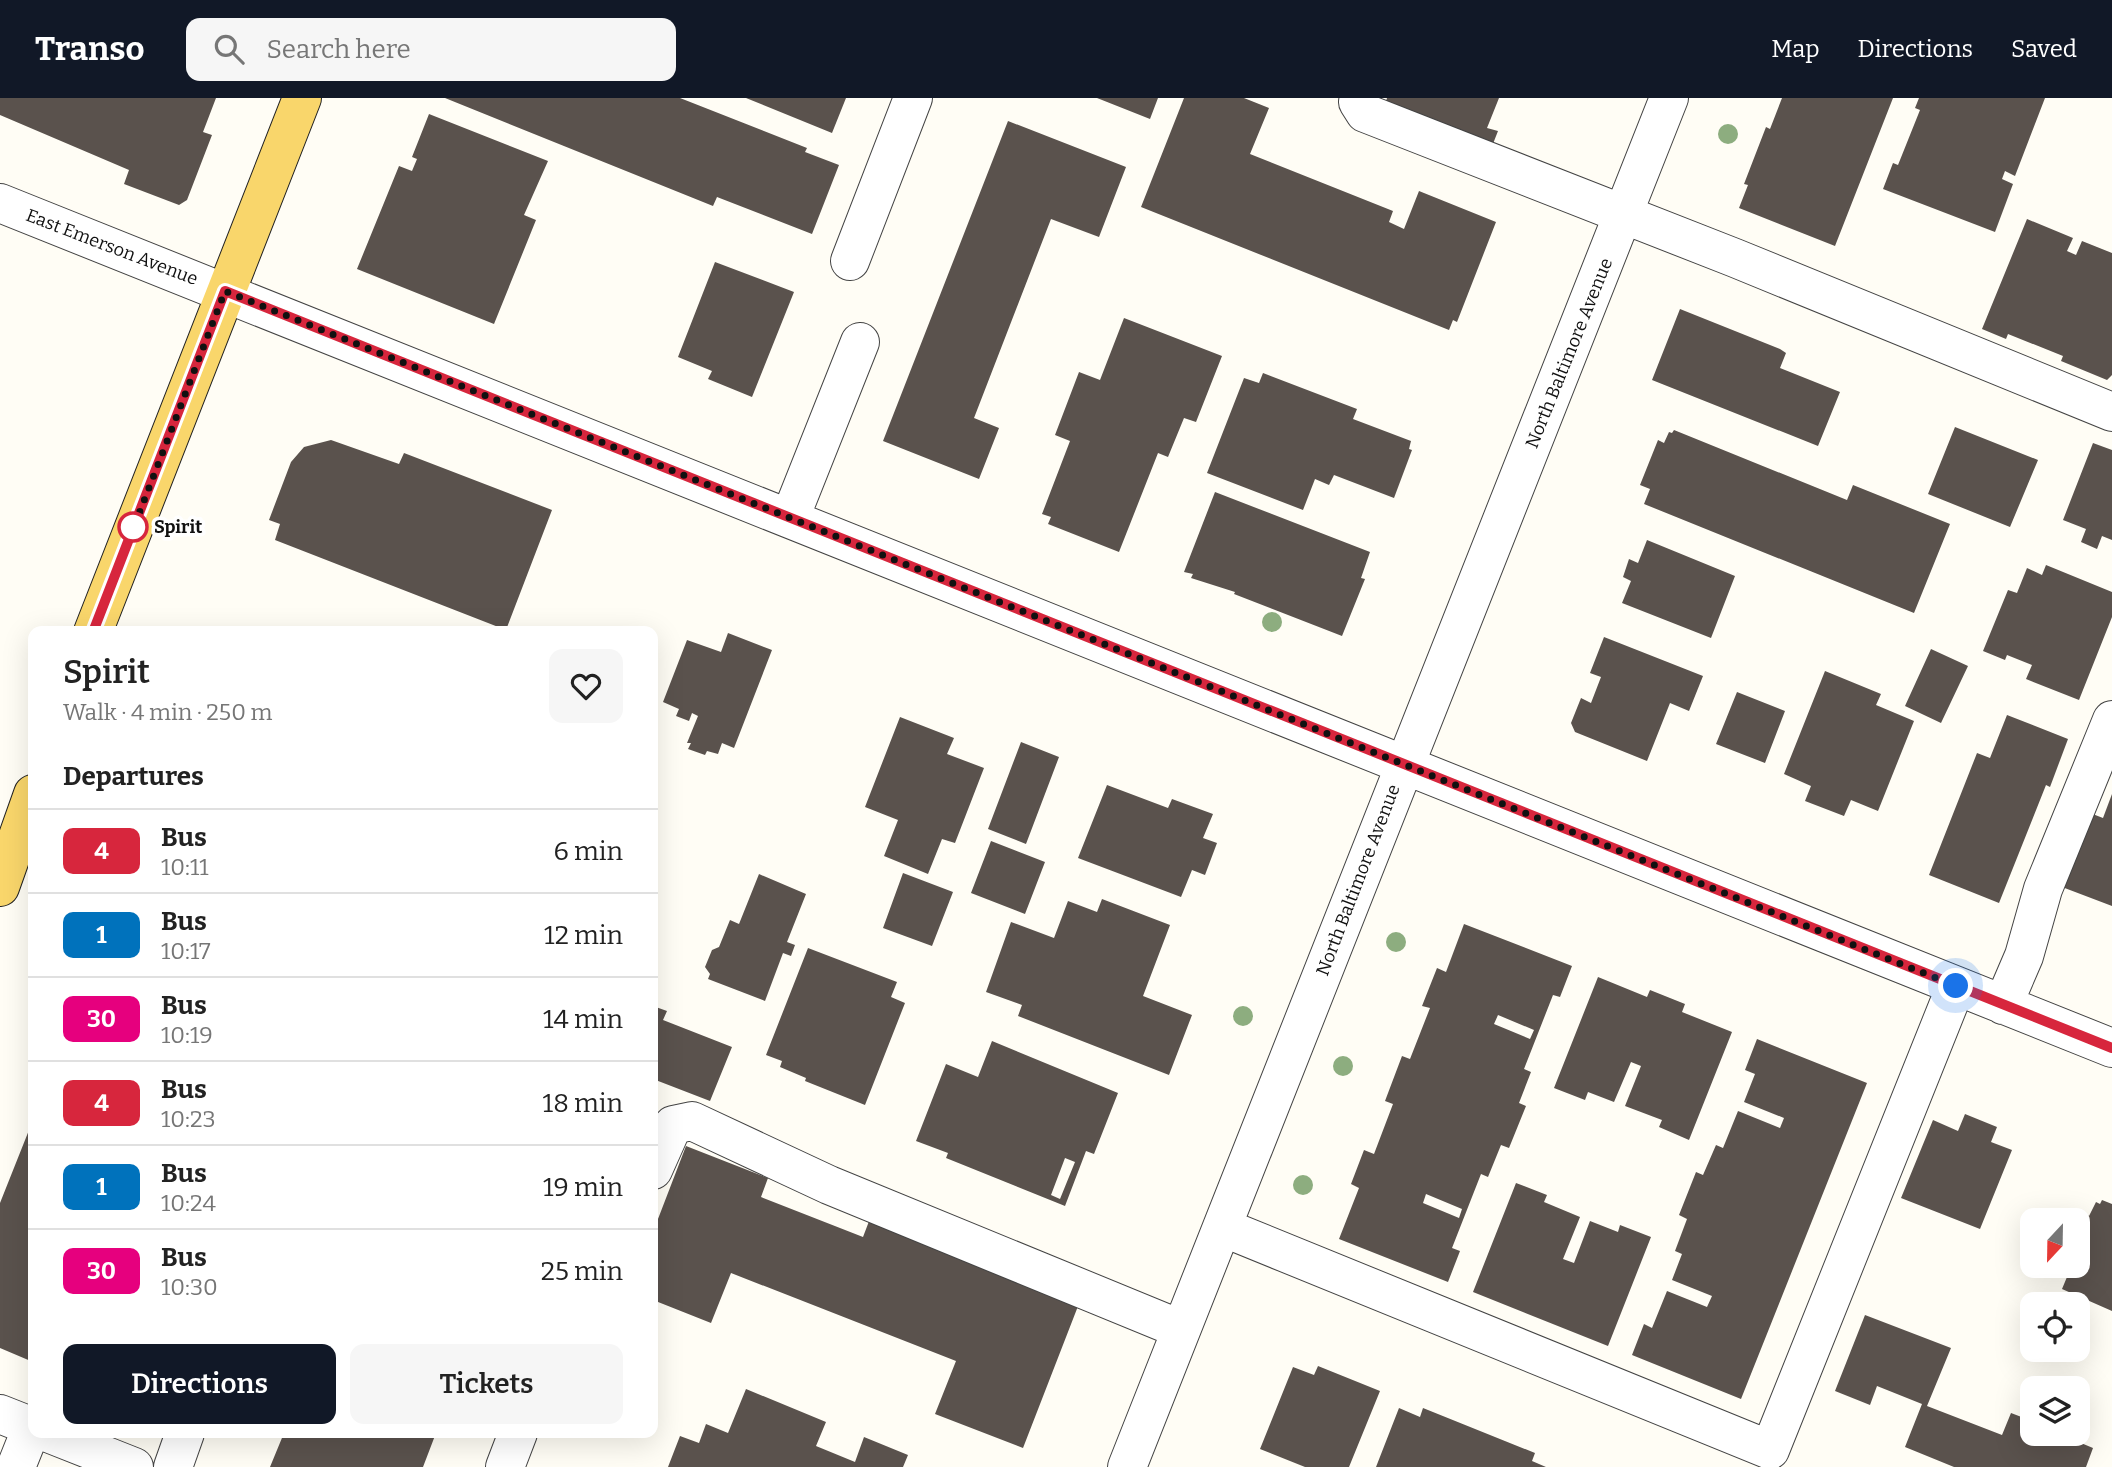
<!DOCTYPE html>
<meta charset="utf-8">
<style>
:root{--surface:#fff;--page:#f6f6f6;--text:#222;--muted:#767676;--line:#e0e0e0;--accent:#111827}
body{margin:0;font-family:Bitter,serif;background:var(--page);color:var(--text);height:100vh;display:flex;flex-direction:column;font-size:26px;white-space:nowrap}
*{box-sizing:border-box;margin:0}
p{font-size:23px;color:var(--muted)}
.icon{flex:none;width:38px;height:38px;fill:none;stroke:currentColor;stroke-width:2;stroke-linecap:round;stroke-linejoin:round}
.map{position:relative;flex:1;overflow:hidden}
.panel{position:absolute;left:28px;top:528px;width:630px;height:812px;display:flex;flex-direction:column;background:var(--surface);border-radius:14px;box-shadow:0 7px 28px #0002}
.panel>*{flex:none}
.badge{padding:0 14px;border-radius:10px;font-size:24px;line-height:46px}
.needle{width:46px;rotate:202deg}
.fabs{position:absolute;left:2020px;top:1110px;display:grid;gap:14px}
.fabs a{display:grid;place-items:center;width:70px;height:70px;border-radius:14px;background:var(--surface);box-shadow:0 7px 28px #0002;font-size:35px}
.you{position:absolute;width:35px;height:35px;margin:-18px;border:5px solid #fff;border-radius:50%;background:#1a73e8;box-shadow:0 0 0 10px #1a73e833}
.map>.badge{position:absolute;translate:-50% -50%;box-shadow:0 0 0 4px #fff}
h2{padding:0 35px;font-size:26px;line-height:63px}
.round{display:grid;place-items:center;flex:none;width:74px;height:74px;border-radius:14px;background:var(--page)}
.headline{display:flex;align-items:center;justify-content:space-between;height:119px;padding:0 35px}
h1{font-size:33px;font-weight:600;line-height:52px}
.primary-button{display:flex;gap:14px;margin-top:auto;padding:14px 35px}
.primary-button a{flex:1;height:80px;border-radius:14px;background:var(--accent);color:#fff;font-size:28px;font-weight:600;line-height:80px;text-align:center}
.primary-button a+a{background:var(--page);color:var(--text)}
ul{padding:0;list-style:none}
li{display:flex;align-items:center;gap:21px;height:84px;padding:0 35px;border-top:2px solid var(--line)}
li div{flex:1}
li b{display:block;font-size:26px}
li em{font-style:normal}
li .badge{min-width:77px;font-weight:700;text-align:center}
header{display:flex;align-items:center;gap:42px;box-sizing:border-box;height:98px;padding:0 35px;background:var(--accent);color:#fff}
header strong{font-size:33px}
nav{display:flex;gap:38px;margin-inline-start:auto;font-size:24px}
.search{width:490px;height:63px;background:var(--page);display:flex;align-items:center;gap:18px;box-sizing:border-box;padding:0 24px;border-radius:14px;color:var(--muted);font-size:26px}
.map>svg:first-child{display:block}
.building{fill:#5a524d;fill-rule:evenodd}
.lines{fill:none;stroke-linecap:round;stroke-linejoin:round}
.minor-casing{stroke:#444;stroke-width:40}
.major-casing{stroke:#222;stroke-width:40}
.minor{stroke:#fff;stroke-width:38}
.major{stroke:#f9d66b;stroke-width:38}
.tree{fill:#8dad7f}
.line-casing{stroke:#fff;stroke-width:16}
.line{stroke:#d7263d;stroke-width:10}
.walk{stroke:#111;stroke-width:7;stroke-dasharray:0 12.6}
.stop-dot{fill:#fff;stroke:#d7263d;stroke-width:3.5}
.labels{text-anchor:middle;stroke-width:7;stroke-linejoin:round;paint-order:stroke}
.street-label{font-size:18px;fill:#111;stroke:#fff}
.stop-label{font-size:18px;font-weight:bold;fill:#111;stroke:#fff;text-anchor:start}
</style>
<header>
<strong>Transo</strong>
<div class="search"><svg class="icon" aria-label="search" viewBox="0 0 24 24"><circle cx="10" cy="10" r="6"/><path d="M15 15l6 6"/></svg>Search here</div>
<nav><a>Map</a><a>Directions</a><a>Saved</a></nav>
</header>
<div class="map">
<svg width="2112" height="1369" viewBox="0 0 2112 1369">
<rect width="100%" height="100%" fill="#fffdf5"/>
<path class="building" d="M0,0h216l-13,34 9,3 -25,65 -8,5 -55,-21 5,-14 -129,-55z
M445,0h235l127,50 -2,4 34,13 -27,69 -95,-37 -4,9z
M746,0h100l-14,35z
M1097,0h61l-8,21z
M1184,0h60l25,10 -19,46 143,57 -4,11 15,7 15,-38 77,31 -39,100 -4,-2 -4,10 -308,-123z
M1387,0h112l-12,30 11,3 -9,23 -107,-41z
M1782,0h111l-58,148 -96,-38 9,-23 -4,-1 22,-57 4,2z
M1919,0h126l-30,78 -10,-5 -3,8 11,5 -18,48 -112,-43 10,-26 5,2 22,-55 -5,-2z
M429,16l119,47 -24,54 12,5 -42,104 -137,-55 42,-103 13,5 5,-12 -5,-2z
M1008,23l118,46 -27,70 -48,-18 -77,199 25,10 -20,51 -96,-38z
M2027,121l46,19 -6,13 9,4 6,-14 30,12v122l-5,5 -46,-19 2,-5 -55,-22 -2,5 -24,-10z
M715,164l79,30 -42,105 -44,-18 4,-8 -34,-14z
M1680,211l100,40 6,4 -6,15 60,24 -22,54 -166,-66z
M1124,220l98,38 -26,66 -12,-4 -16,39 -10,-4 -39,99 -71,-28 3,-7 -9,-3 28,-73 -15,-6 24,-63 21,8z
M1263,275l94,36 -4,10 58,22 -2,8 3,1 -18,48 -60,-23 -5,10 -14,-6 -12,31 -96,-37 37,-95 15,5z
M1955,329l83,33 -28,67 -82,-33z
M1674,332l173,70 6,-15 97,39 -36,89 -270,-109 6,-15 -10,-4 18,-45 6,3 5,-11 3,1z
M331,342l68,24 5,-11 148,57 -46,120 -231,-90 5,-16 -11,-4 22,-58 13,-15z
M2093,345l19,7v90l-10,-4 -5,13 -16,-7 5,-13 -23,-9z
M1215,394l155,60 -9,26 4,1 -23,57 -108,-42 1,-2 -44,-14 2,-4 -9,-2z
M1647,442l88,36 -24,62 -89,-35 9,-22 -8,-4 6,-18 9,4z
M2046,467l66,27v25l-33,83 -53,-21 6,-14 -25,-10 -2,5 -22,-9 25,-61 9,3 10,-25 15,7z
M728,535l44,17 -38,98 -12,-5 -4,11 -11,-3 -2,4 -17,-6 3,-6h-4l11,-27 -6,-3 -3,8 -13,-5 3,-7 -16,-7 24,-62 34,12z
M1604,539l99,39 -14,35 -19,-8 -23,58 -72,-29 -4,-9 10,-25 10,5 10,-26 -11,-4z
M1931,551l37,17 -27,57 -36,-17z
M1825,573l56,23 -5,11 38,16 -36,90 -27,-11 -7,16 -39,-15 6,-15 -27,-12z
M1737,594l48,19 -20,52 -49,-19z
M2007,617l61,24 -18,48 -4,-2 -47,118 -70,-28 48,-122 13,5z
M900,619l54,21 -7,16 37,14 -29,75 -13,-4 -14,35 -44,-18 14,-36 -33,-13z
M1021,644l38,15 -33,87 -38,-15z
M1107,687l61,23 4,-9 41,15 -10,24 14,5 -12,32 -13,-5 -11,27 -103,-39z
M2112,696v112l-50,-19 28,-74 13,5z
M991,743l54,21 -20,52 -54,-21z
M903,775l50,19 -21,54 -49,-18z
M759,776l47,20 -19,48 8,3 -4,11 -8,-3 -18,48 -57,-22 2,-5 -5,-7 7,-17 7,-3 11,-27 9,4z
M1102,801l68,26 -27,71 49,19 -23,60 -151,-59 4,-11 -36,-13 25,-70 43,16 14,-37 29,11z
M1464,826l108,42 -12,31 -7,-2 -29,74 7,3 -12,31 7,3 -17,42 -8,-3 -13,32 -7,-3 -29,74 8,3 -12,31 -109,-43 20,-51 -8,-4 13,-34 10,4 19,-50 -8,-3 17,-45 8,3 20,-51 -8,-2 15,-38 9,4zM1498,917l36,15 -4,9 -36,-15zM1426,1096l36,15 -3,9 -36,-15z
M808,850l89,34 -6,15 14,6 -40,102 -60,-24 1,-3 -26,-11 2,-6 -16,-6z
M1598,879l49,20 3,-7 35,14 -3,8 50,20 -43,108 -30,-13 3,-7 -37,-14 16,-40 -10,-4 -17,40 -26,-10 -3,8 -31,-12z
M653,908l14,5 -4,9 69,27 -22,54 -57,-22z
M1757,941l110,44 -126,316 -109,-44 12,-31 8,4 15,-37 40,16 5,-11 -40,-16 10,-26 -7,-3 12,-32 -8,-4 17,-43 7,3 13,-30 7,3 15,-37 42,17 4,-10 -40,-16 11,-28 -10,-4z
M992,943l126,52 -24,61 -8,-3 -21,55 -119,-48 2,-5 -32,-12 30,-77 32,13zM1065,1060l10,4 -15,37 -9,-4z
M1965,1016l32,13 -6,15 21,8 -32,79 -79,-31 32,-78 25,11z
M33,1022v242l-33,-14v-145z
M686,1048l82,32 -7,19 102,40 8,-21 209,85 -57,147 -88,-34 21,-53 -225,-88 -20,50 -58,-23v-68z
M1516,1085l31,12 -3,7 36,15 -17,42 11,4 16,-42 28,11 2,-7 31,12 -43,109 -135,-54z
M2102,1102l10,4v107l-50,-22 10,-24h5v-11l6,-14 -6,-2 -2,-18 4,-9 10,5 7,-14 4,2z
M1865,1217l86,33 -24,58 75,29 9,-22 21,8v12h41l-1,3 10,4 -1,3 12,5 -7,19h-132l-49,-20 17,-43 -45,-18 -7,19 -35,-14z
M1318,1268l62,25 -31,76h-44l-45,-18 33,-82 21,8z
M746,1291l80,33 -10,24 39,16 9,-25 44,18 -5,12h-235l12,-31 19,7 7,-19 22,9z
M1399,1310l21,9 3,-9 112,45 -3,8 14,6h-170z
M284,1335h152l-13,34h-153z"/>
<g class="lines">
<defs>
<path id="minor" d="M1359,0l-1,4 7,11 370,145 377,154
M0,105l2112,845
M850,163l63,-163
M790,420l70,-176
M2003,907l21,-49 19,-67 69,-169
M653,1072l20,-45 19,-4 137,64 351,144
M1222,1129l548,223 186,-464
M0,1316l33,13
M48,1335l86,34
M16,1369l16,-40
M173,1369l12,-34
M505,1369l13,-34
M1127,1369l542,-1369"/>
<path id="major" d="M93,534l209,-534
M0,789l33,-93"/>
</defs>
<use href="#minor" class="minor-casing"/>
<use href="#major" class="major-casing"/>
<use href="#minor" class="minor"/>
<use href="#major" class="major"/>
</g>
<g class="tree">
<circle cx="1728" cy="36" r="10"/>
<circle cx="1272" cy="524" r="10"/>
<circle cx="1396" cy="844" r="10"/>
<circle cx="1243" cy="918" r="10"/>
<circle cx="1343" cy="968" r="10"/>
<circle cx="1303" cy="1087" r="10"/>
</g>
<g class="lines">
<defs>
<path id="line" d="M93,534l132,-341 1887,757"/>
</defs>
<use href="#line" class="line-casing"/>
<use href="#line" class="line"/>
<path class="walk" d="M133,429l-3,10 95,-246 1731,695"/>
</g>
<circle class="stop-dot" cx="133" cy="429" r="14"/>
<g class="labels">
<g class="street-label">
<text transform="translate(112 149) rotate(21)" y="6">East Emerson Avenue</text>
<text transform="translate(1569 255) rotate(-68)" y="6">North Baltimore Avenue</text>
<text transform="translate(1358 782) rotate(-69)" y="6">North Baltimore Avenue</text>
</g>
<g class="stop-label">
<text x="154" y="435">Spirit</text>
</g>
</g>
</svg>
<div class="fabs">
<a><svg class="needle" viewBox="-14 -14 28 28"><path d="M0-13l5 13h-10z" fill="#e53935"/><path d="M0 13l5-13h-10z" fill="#767676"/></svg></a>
<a><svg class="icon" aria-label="locate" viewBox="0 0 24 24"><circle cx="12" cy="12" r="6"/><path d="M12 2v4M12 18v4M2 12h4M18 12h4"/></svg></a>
<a><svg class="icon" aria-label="layers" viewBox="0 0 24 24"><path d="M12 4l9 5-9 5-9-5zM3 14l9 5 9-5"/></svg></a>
</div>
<div class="you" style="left:1956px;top:888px"></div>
<section class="panel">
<div class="headline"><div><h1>Spirit</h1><p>Walk · 4 min · 250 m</p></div><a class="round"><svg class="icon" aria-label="heart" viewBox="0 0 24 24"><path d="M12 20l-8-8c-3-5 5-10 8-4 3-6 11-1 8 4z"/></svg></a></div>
<h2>Departures</h2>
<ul>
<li><span class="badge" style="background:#d7263d;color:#fff">4</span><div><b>Bus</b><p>10:11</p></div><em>6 min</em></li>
<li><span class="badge" style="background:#0072bc;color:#fff">1</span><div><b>Bus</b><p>10:17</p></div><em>12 min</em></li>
<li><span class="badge" style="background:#e6007e;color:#fff">30</span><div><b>Bus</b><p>10:19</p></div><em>14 min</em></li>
<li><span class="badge" style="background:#d7263d;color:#fff">4</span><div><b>Bus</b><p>10:23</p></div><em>18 min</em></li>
<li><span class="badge" style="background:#0072bc;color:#fff">1</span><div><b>Bus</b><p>10:24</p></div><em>19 min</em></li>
<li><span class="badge" style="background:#e6007e;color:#fff">30</span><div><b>Bus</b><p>10:30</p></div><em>25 min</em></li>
</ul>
<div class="primary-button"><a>Directions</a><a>Tickets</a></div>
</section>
</div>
